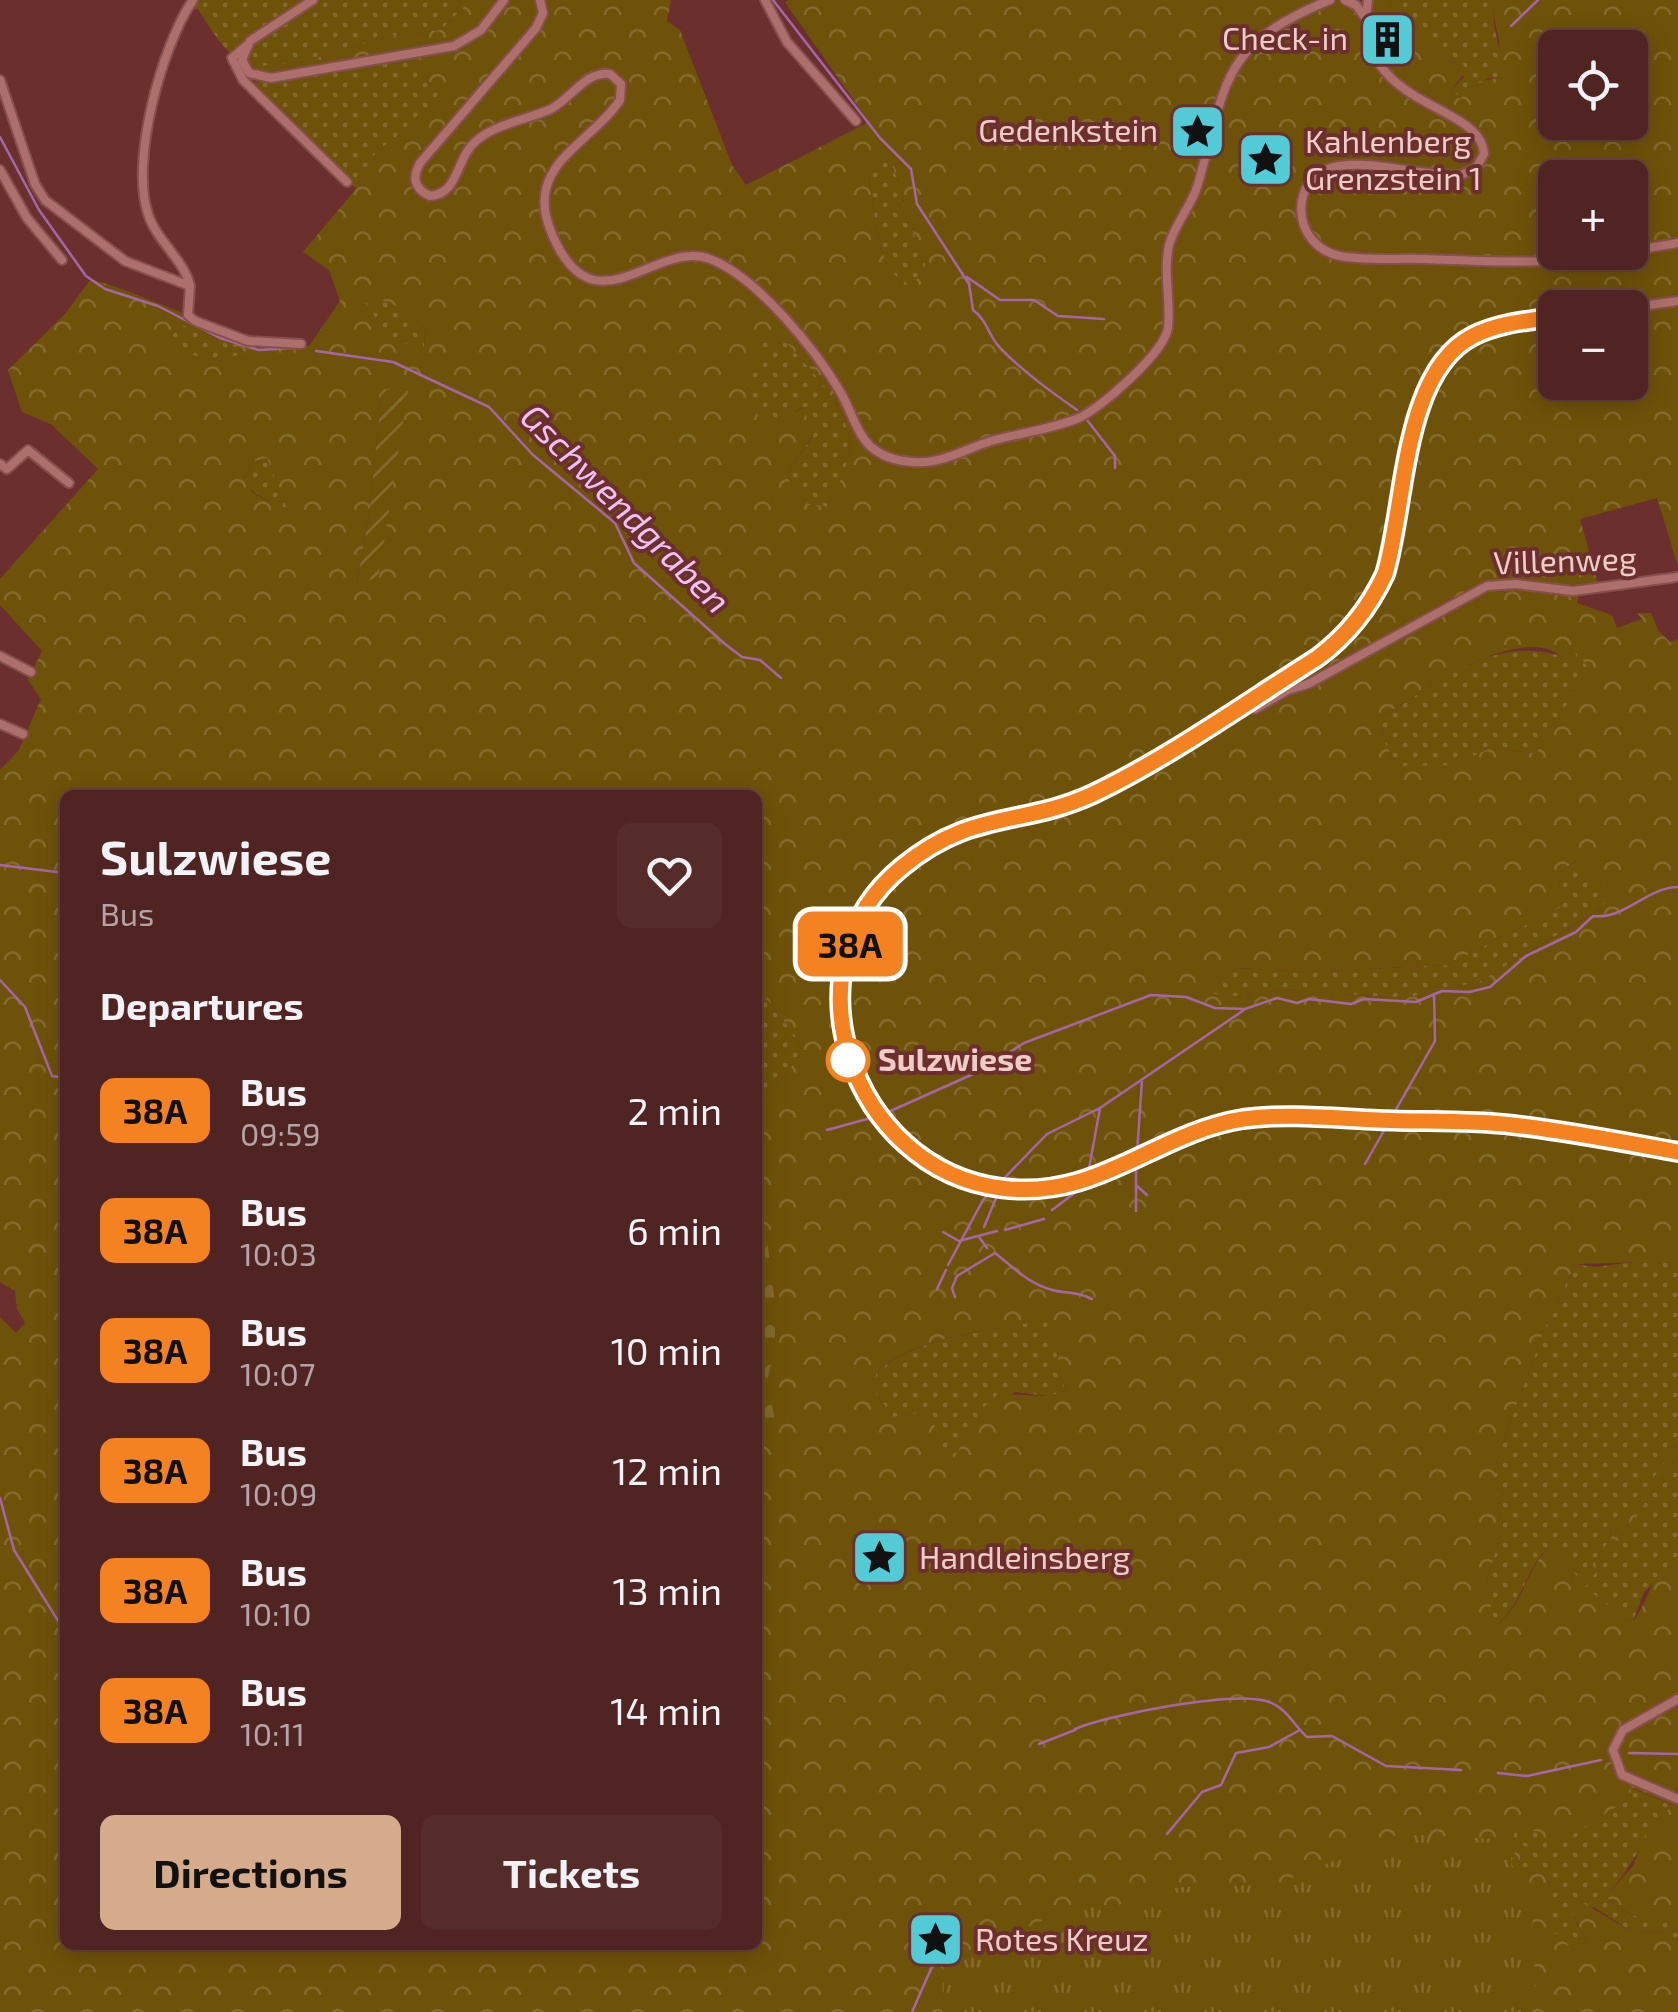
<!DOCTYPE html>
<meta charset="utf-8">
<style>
:root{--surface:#502422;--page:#562c2a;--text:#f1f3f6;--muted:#b4a4a5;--line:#674140;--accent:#d6ab8b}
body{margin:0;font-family:"Exo 2",sans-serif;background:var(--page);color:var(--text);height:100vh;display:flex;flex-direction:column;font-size:38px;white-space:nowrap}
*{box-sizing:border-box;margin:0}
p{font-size:32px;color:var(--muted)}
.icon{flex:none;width:55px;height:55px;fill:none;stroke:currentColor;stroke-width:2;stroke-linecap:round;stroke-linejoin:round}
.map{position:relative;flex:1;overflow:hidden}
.details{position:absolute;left:60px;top:790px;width:702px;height:1160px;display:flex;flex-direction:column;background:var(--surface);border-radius:15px;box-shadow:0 5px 25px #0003,0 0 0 2px var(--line)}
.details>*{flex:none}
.badge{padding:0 20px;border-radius:15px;font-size:35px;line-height:65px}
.tools{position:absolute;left:1538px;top:30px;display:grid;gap:20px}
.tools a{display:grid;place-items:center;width:110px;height:110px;border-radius:15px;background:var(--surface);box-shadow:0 5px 25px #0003,0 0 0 2px var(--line);font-size:50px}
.map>.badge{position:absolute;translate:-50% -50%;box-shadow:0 0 0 5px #fff}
h2{padding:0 40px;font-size:38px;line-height:90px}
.round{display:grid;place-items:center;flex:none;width:105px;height:105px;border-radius:15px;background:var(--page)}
.summary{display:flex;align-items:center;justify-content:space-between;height:170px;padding:0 40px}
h1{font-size:48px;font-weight:700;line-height:75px}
.button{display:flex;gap:20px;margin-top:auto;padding:20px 40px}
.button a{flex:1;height:115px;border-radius:15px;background:var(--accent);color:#111;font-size:40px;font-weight:700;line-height:115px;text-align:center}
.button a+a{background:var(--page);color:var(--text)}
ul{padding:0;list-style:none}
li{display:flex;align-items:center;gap:30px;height:120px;padding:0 40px}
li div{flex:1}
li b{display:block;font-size:38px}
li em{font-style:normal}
li .badge{min-width:110px;font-weight:700;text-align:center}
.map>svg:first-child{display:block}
.grass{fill:url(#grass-dots)}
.forest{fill:url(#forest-crowns);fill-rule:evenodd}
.cemetery{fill:url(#cemetery-stones)}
.park{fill:url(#park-tufts)}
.garden{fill:url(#garden-furrows)}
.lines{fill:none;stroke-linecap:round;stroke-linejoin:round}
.stream{stroke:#a367a8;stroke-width:2.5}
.minor-casing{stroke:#864f4d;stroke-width:12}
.minor{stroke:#ad6f6b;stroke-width:8}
.line-casing{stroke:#fff;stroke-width:22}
.line{stroke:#f58220;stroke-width:15}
.stop-dot{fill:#fff;stroke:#f58220;stroke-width:5}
.labels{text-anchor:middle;stroke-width:8;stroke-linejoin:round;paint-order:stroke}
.poi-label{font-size:32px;fill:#f0cbc8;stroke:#6b302e;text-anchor:start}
.street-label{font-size:32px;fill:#f0cbc8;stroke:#6b302e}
.stop-label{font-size:32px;font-weight:bold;fill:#f0cbc8;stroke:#6b302e;text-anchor:start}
.water-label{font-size:35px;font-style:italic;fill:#f1c0f5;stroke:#6b302e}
</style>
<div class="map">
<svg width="1678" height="2012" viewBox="0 0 1678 2012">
<defs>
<pattern id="grass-dots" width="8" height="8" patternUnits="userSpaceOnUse" patternTransform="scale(2.5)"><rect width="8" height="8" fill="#6f520a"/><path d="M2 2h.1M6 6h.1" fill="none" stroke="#846a2c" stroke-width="1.8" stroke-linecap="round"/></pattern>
<pattern id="forest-crowns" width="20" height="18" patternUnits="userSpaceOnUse" patternTransform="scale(2.5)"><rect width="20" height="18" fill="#6f520a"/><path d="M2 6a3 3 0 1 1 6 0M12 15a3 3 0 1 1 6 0" fill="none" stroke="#846a2c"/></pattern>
<pattern id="cemetery-stones" width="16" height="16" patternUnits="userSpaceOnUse" patternTransform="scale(2.5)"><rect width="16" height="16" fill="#6f520a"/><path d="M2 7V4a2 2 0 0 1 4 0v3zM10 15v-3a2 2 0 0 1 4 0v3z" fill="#846a2c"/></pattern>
<pattern id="park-tufts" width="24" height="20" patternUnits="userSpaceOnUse" patternTransform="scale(2.5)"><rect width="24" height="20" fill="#6f520a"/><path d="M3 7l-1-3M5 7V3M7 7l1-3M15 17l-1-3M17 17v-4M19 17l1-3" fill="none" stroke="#846a2c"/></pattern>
<pattern id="garden-furrows" width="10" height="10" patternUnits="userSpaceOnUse" patternTransform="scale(2.5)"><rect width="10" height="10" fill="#6f520a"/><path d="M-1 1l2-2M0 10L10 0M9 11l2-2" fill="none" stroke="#846a2c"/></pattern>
</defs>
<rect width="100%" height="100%" fill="#6b302e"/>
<path class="grass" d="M191,0h267l6,7 -23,23 -46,5 -93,27 -40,4 1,7c-32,-10 -48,-37 -65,-64l-16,1z
M1392,0h102c-4,24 8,52 10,77l-16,1 -28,22 -8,-11 12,-12 -8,-16 -6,2 -27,-23 -11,-23 -20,6 -4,-11z
M412,58l32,44 -68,50 -20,37 -102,-107z
M890,160l13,32 1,21 22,46 -2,12 -10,11h-13c-28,-27 -25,-72 -33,-109z
M370,295l39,17 16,17 -1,24 -39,-19 -21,-32z
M177,322l71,30 -27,9 -44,-9 -6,-11z
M764,341h21c28,32 76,75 62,122 -4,15 -14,30 -20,44l-21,-4 -20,-27 28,-42 -13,-27 -21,20 -24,-13 -11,-35z
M268,458l21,56 -37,-23 -8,-12 8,-17z
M1570,640l11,11 8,19 -53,83 -47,-4 -36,17h-56l-14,-27 -2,-21c65,-40 121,-91 197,-55z
M1577,861l30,28 -3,18 -125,75 -74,16 -123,-8 -53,7 -22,-4 30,-25 71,4 139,-7 116,-59 -6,-32z
M758,988l37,47 7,17 -44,60z
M1661,1259l17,2v183l-87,122 -14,11 -25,-32c-28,21 -28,61 -59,83l-6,-48 16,-55 -9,-43 3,-24 47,-128 31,-66 20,3z
M1050,1318l15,73 -16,5 -35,-4 -61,68 -7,-1 -26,-46 -27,4 -17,-23v-21c36,-37 123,-43 174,-55z
M1678,1456v104l-34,32 -11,29 -8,-1 -40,-33z
M1629,1787l45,19c-31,30 -39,58 -68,90 31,34 44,11 72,33v13l-7,-9 -39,-1 -38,-25 -21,9 13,24 -15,13 -24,-21 -14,-45h18l-7,-13 -25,-6 2,-15 9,-3 -17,-9 1,-10h24l13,17 81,-51z"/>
<path class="forest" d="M458,0h213l-4,21 13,9 52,135 14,20 123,-63 -84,-120 4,-2h568l6,5 1,-5h28l-4,12 4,11 20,-7 11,24 27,23 11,-2 6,9 -15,19 8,10 15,-17 28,-5 -6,-16c8,-21 -7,-39 -3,-61h184v566l-21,-68 -77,21 19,69 -19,1 -3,14 35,12 5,13 25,-9 -5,-6h14l7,17 12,12 8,-3v622l-103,3 -31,66 -47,128 -3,24 9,43 -16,55 7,47c31,-21 31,-60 58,-82l25,31 14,-10 87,-122v12l-93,131 40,33 8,1c19,-23 13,-43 45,-61v369c-27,-21 -41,0 -72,-33l27,-30 13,-33 27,-28 -43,-18 2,10 -82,52 -13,-18h-23l-1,9 19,10 -11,3 -2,14 25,7 7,14h-17l20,15 -7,28 15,5 9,17 15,-13 -13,-25 7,-14 52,31 39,1 7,9v70h-1678v-695l16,16 9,-10 -8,-14 -2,-18 -15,-9v-512l19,-20 22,-51 -13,-19 14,-29 -42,-46v-26l98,-110 -47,-45 -29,-12 -14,-42 57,-56 26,-35c79,23 133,62 218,67l31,-45 -11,-31 -26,-18 53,-63 20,-37 68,-50 -32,-44 8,-10 -157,25 -2,-7 41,-4 93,-27 46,-5 23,-23zM1555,48h75v74h-75zM890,160l13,32 1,21 22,46 -2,12 -10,11h-13c-28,-27 -25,-71 -33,-109zM1555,178h75v74h-75zM370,295l39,17 16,17 -1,23 -38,-18 -21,-32zM1555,308h75v74h-75zM178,323l68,29 -25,9 -43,-9 -7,-12zM785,341c28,32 76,75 62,122 -4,15 -14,30 -20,44l-21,-4 -20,-27 28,-43 -12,-26 -22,19 -24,-12 -11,-35 19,-37zM382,389l-5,190 -20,1 12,-64zM267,458l22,55 -37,-21 -8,-14 8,-16zM1571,641l18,29 -53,83 -47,-4 -36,16 -56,1 -14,-27 -2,-21c41,-26 117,-82 167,-69 9,3 20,12 28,17l3,-3zM65,795h693v193l37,47 7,17 -44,60v833h-693zM1576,861l31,28 -4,19 -124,74 -74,16 -123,-8 -53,7 -21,-4 29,-25 71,4 139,-7 116,-59 -6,-32zM1049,1319l16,72 -16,5 -51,-2 -17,16 -28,50 -6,-1 -15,-40 -12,-6 -27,4 -17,-23v-21c35,-37 123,-43 173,-54z"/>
<path class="cemetery" d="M758,1204l8,26 12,99 -11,54 11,50h-8l-12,-16z"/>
<path class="park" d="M1399,1834l101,5 17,8 -6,15 22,60 -9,21 16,36 -16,22 2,11h-584l2,-65 36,4 99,-49 25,7 76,-22 95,-2z"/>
<path class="garden" d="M382,389l26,2 -30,188 -21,2 12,-65z"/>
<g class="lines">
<path class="stream" d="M773,0l107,138 31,31 6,35 52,80 4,26c15,11 15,26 28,39 24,24 49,42 76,61
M1511,26l27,-26
M0,137l39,73 47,66 19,13 53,17 62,32 39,12 33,-2
M967,277l33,23h34l24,16 46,3
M316,351l77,11 96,45 44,48 82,68 19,40 91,81 17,13 18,3 21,18
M1087,420l28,36v12
M0,865l65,8
M0,980l25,27 27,69 13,2
M886,1113l94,-42 44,-28 127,-48 35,2 29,11 30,1 32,-11 20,5 12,-4 42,5 13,-5 52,3 26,-11 27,1 21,-5 36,-31 50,-24 17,-16c32,4 54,-29 85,-29
M827,1130l51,-14
M1137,1153l5,-72
M1365,1164l70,-123 -1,-47
M1088,1174l12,-66
M1137,1186l10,9
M1052,1210l28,-21
M1136,1211v-50
M984,1227l12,-29 -7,-4
M1005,1230l39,-11
M943,1232l16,9 38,-10
M979,1237l8,11
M948,1265l35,-65 64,-66 53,-26 144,-98
M937,1289l9,-19
M955,1297l-3,-9 5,-12 38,-23c19,15 34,31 57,37 16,4 25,1 40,9
M0,1498l14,52 51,82
M1075,1729c33,-14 155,-38 191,-28 20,5 27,24 41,36l25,-1 54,30 75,4
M1039,1744l36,-14
M1629,1753l49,1
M1498,1773l29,3 74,-16
M1167,1834l35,-42 19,-7 15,-32 33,-6 29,-16
M912,2012l26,-59"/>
<defs>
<path id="minor" d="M313,0l-63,41 -8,19 7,13 22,5 183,-32 27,-16 23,-30
M540,0l3,13 -7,15 -116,135c-8,14 -6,26 10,33 28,-2 26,-34 42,-51 19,-21 55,-25 79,-36 21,-11 34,-38 59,-35l11,10 -1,16c-29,44 -95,64 -70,129 42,109 105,9 160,30 47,18 106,91 131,134 10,17 15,39 29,53 11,10 27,15 42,16 28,3 53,-13 79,-21 29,-8 61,-12 88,-23 23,-11 85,-65 89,-90 3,-27 -5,-55 1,-83 6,-22 23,-39 29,-61 29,-101 21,-139 132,-184
M765,0l22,42 69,79
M1345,0l11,5 10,14
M1368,0c-16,111 113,100 116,154l-8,14 -15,7c-40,2 -81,-15 -122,-9 -52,8 -49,80 1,90 26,5 57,2 84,3 67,2 133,7 199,-7
M246,46l-14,12 11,22 104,102
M0,80l35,104 10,16 80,61 65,25 -2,29 7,6 53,20 53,3
M0,170l27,48 35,42
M1630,251l48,-8
M190,286c-5,-25 -34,-46 -42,-72 -18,-53 14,-169 45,-214
M1628,308l50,-7
M1555,317c-28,4 -57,5 -82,19 -72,37 -66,168 -88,238 -16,34 -38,62 -68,84 -71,45 -148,100 -224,136 -71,34 -120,15 -191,73 -121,99 -51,302 99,321 97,12 154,-55 242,-69 44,-6 90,-1 135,1 40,2 79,1 119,3 61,4 121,18 181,29
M0,464l7,5 21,-19 41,33
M0,656l31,16
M1249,699l6,10 33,-19 20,-6 179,-98 28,-2 58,7 105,-14
M0,724l23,10
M1678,1699l-55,31 -10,20 9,25 56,24"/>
</defs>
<use href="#minor" class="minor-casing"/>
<use href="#minor" class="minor"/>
</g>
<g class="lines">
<defs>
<path id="line" d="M1555,317c-28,4 -57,6 -82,19 -71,36 -67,169 -88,238 -16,34 -38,62 -68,84 -70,44 -150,101 -224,136 -71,33 -121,15 -191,73 -121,99 -51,302 99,321 96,13 154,-55 242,-69 44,-6 90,-1 135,1 45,2 90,0 135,5 55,6 110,17 165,27"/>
</defs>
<use href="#line" class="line-casing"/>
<use href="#line" class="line"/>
</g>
<defs>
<symbol id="building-square" viewBox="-11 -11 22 22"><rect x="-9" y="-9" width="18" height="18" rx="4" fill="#52cbd7" stroke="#6b302e"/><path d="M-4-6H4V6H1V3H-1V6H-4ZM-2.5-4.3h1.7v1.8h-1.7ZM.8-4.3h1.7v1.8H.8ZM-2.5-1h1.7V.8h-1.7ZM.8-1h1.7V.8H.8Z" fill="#111"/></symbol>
<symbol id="sight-square" viewBox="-11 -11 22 22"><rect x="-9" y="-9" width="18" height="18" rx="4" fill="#52cbd7" stroke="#6b302e"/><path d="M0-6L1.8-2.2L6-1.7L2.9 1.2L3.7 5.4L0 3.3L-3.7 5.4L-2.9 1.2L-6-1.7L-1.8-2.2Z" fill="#111"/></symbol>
</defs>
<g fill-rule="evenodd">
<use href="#building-square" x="1356" y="8" width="63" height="63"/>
<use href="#sight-square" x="1166" y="100" width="63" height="63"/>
<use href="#sight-square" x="1234" y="128" width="63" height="63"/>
<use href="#sight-square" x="848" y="1526" width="63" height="63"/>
<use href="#sight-square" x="904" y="1908" width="63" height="63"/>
</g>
<circle class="stop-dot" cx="848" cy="1060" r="20"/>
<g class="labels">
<g class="poi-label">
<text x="1348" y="50" text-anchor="end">Check-in</text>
<text x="1158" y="142" text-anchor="end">Gedenkstein</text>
<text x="1305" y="153">Kahlenberg<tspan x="1305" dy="37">Grenzstein 1</tspan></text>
<text x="919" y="1569">Handleinsberg</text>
<text x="975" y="1951">Rotes Kreuz</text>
</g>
<g class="street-label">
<text transform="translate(1565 561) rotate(-2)" y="11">Villenweg</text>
</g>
<g class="stop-label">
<text x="878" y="1071">Sulzwiese</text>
</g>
<g class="water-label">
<text transform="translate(625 509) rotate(45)" y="12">Gschwendgraben</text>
</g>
</g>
</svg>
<div class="tools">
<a><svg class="icon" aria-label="locate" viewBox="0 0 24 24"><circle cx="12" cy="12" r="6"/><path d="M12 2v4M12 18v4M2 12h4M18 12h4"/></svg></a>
<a>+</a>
<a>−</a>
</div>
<b class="badge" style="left:850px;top:944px;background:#f58220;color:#111">38A</b>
<section class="details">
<div class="summary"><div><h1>Sulzwiese</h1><p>Bus</p></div><a class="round"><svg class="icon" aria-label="heart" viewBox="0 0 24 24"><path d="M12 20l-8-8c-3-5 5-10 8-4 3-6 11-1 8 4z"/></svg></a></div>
<h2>Departures</h2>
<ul>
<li><span class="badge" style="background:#f58220;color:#111">38A</span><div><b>Bus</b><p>09:59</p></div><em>2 min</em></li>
<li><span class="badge" style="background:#f58220;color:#111">38A</span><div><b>Bus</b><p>10:03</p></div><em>6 min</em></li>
<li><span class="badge" style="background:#f58220;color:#111">38A</span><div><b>Bus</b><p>10:07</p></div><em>10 min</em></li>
<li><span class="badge" style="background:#f58220;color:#111">38A</span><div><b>Bus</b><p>10:09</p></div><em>12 min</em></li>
<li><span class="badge" style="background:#f58220;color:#111">38A</span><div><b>Bus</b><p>10:10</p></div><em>13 min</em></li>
<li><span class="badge" style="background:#f58220;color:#111">38A</span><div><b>Bus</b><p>10:11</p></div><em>14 min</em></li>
</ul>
<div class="button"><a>Directions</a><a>Tickets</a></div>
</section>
</div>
